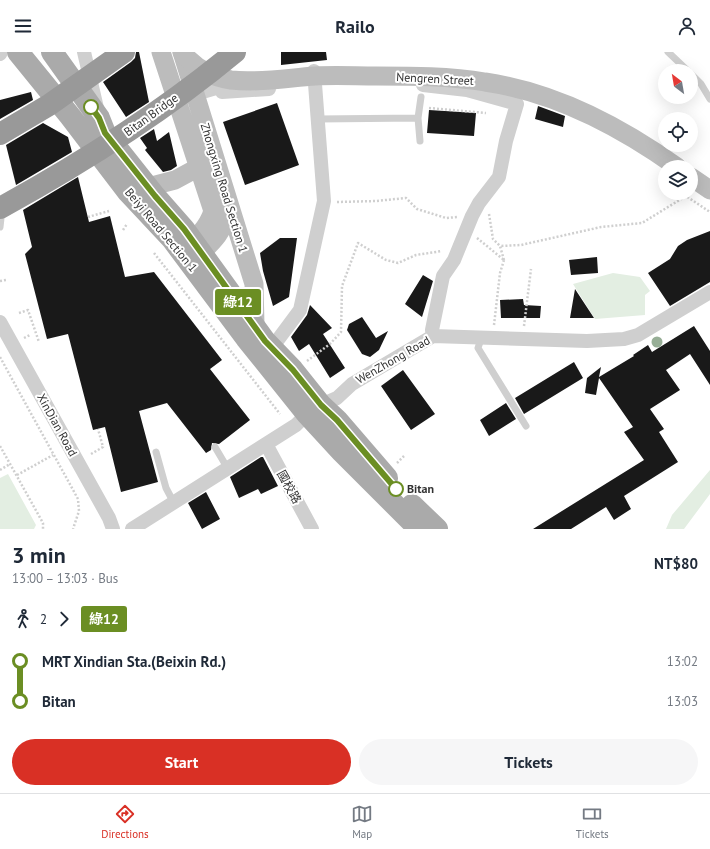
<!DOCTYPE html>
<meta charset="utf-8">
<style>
:root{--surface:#fff;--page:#f6f6f7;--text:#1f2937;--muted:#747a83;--line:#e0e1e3;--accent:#d93025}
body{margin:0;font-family:"PT Sans","Noto Sans TC",sans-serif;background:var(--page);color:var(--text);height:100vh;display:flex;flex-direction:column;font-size:15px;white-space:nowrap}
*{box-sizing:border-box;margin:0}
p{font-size:13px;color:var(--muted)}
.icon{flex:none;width:22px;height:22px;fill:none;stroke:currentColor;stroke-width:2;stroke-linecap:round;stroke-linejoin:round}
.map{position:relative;height:477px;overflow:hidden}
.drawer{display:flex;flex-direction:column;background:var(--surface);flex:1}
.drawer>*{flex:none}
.badge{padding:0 8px;border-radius:3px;font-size:14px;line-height:26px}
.needle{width:26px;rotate:329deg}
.tools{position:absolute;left:658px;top:12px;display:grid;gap:8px}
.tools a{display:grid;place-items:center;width:40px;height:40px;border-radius:50%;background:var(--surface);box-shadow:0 4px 16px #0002;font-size:20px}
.map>.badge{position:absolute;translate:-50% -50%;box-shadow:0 0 0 2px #fff}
.legs{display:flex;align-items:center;gap:6px;height:44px;padding:0 12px;font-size:13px}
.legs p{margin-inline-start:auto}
.summary{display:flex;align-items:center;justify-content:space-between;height:68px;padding:0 12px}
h1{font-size:22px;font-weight:700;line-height:30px}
.action{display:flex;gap:8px;margin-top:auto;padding:8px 12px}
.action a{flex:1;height:46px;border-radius:24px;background:var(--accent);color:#fff;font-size:16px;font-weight:700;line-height:46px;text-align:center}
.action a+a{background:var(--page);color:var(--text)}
ul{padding:0 12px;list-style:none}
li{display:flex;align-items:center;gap:14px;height:40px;font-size:15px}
li i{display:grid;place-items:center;width:6px;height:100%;margin:0 5px;background:currentColor}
li i::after{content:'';width:10px;height:10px;margin:-5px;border:3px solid;border-radius:50%;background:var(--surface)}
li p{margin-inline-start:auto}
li:first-child i{background:linear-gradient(#0000 50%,currentColor 0)}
li:last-child i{background:linear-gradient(currentColor 50%,#0000 0)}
header{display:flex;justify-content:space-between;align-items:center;height:52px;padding:0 12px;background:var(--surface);font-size:18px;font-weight:700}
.menu{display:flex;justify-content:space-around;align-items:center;height:56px;border-top:1px solid var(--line);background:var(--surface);font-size:11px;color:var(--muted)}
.menu a{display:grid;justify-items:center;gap:2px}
.menu .selected{color:var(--accent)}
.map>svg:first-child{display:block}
.green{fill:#e3eee2}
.building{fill:#191919}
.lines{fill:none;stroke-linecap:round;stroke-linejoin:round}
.path{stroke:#cfcfcf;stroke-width:2.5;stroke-dasharray:2 2;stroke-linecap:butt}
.lane{stroke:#cfcfcf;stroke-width:7}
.street{stroke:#cfcfcf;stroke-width:14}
.secondary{stroke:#bcbcbc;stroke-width:19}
.primary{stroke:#aaa;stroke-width:22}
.secondary-bridge{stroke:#bcbcbc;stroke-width:19}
.highway-bridge{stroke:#999;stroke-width:22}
.tree{fill:#97ae96}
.line-1-casing{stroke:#fff;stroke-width:9}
.line-1{stroke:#6b8e23;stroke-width:6}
.stop-1-dot{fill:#fff;stroke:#6b8e23;stroke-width:2}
.labels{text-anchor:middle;stroke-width:4;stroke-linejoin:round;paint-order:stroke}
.street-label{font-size:12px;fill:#323232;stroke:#fff}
.stop-label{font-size:12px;font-weight:bold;fill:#323232;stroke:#fff;text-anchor:start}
</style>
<header><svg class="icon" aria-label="menu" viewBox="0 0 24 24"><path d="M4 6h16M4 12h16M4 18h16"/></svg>Railo<svg class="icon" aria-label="person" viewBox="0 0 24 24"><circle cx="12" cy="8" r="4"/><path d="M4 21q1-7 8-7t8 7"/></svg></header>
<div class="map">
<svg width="710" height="477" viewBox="0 0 710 477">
<rect width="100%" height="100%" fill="#fff"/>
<path class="green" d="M613,221l27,4 10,14 -5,4v20l-50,4 -22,-35z
M710,418v24l-26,35h-18l6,-14z
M8,422l28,51 -2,4h-34v-51z"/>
<path class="building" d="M136,0h3l10,50 -23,15 -23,-35 28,-20 4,-4z
M281,0h45l1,8 -46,5z
M31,40l2,8 -33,19v-19z
M277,51l22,62 -54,20 -22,-63z
M538,54l27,10 -2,11 -28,-8z
M429,58l47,3 -2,23 -47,-3z
M43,71l25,14 4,15 -56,33 -10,-40z
M154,77l3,12 12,-9 8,34 -6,4 -8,2 -18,-22 2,-2 -7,-10z
M78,125l11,45 21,-6 15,61 29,-5 68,88 -12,9 40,51 -31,24 -7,-1 -1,7 -5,3 -39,-50 -28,8 19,71 -37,10 -16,-65 -12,3 -25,-96 -21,5 -22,-85 7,-7 -9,-37z
M710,179v51l-40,24 -22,-33 22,-14 8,-13 9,-6z
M280,186h17l-8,59 -16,9 -10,-35 -3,-18z
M597,205l1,16 -27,2 -2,-15z
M423,223l10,6 -11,36 -17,-13z
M575,237l19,29h-24z
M523,247l1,6 17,1 -1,12h-39l-1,-18z
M310,253l22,23 -9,6 22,34 -15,10 -21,-34 -10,7 -8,-14 16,-22z
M362,265l14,21 12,-7 -9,19 -9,7 -8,-3 -15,-24 2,-6z
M694,274l16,25v34l-20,-31 -24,16 14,20 -30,19 14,20 -5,3 19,30 -54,34 7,13 -17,11 -8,-13 -35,22h-38l111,-69 -20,-28 9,-5 -34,-49 -3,17 -11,-2 2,-15 14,-11 -2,10 35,-21 -1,-1 15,-10 4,7z
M574,310l9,16 -59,36 -9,-16z
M403,318l32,44 -24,16 -30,-44z
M506,351l10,16 -27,17 -9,-16z
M261,405h2l15,29 -17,8 -3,-5 -19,9 -9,-21z
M206,440l14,27 -18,10 -14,-26z"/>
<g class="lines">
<path class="path" d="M429,56l57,5
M337,150l39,-1 30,-3 11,11 29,9 12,-1
M489,162l4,25 7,7
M88,165l21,-6
M123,178l4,-6
M477,186l27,22
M154,201l126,161
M504,208l-4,-14 21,-1 80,-18 41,-4 44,-27 24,16
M0,229l6,-1
M19,261l9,-3 11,32
M494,273l6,-52 4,-13
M524,274l7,-57
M24,286l6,-3
M0,305l78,142 1,12 -6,18
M307,309l23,-17 11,-12 1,-46 16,-43 28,17 12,3 18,-8 26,-4
M0,394l43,77v6
M91,402l12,-7 -5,-18
M397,411l7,-7
M0,418l10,-6
M17,423l36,-20"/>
<path class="lane" d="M668,0l20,19
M691,22l10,10 9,15
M418,66l2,23
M318,67l100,-1 3,-21
M0,163l1,3 -1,9
M481,287l-3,9 48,78
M215,395l13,22
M156,400l10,36 8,15"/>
<path class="street" d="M84,0l13,56
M0,2l1,-2
M423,33l44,5 50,14 -11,37 -7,36 -20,26 -7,13 -18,44 -11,16 -11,54 1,6
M222,40l47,-3
M185,45l52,-15
M0,270l109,196 4,11
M271,297l29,-39 24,-109 -10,-130
M266,392l46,85
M132,477l164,-104 11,-11 14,-9 16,-7 15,-14 81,-48 154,5 37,-2 14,-4 72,-43"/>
<path class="secondary" d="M161,0l52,159c-5,17 -18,29 -32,40
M182,0l72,232 1,41
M691,125l19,13
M148,135l27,-7 24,-13
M191,210c19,-17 37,-32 38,-59"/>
<path class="primary" d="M18,0l52,64 58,76 44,47 74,99 61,76 35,38 77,77
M52,0l47,66 6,15 50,63 29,33 81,112 28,29 28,35 16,15 50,58
M412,453l25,24"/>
<path class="secondary-bridge" d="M182,0c12,15 29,25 49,28 28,3 56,-2 84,-4 21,-1 41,0 61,0 37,0 73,0 109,6 70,10 136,45 192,85"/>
<path class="highway-bridge" d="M0,82l49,-29 75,-53
M0,156c82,-45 163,-96 235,-156"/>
</g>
<circle class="tree" cx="657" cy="290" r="5.5"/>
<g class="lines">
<defs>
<path id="line-1" d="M91,55l8,11 6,15 50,63 29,33 81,112 28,29 28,35 16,15 59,69"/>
</defs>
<use href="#line-1" class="line-1-casing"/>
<use href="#line-1" class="line-1"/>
</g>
<g class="stop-1-dot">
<circle cx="91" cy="55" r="7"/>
<circle cx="396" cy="437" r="7"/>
</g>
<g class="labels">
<g class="street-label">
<text transform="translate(435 27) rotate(3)" y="4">Nengren Street</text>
<text transform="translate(151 63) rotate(-36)" y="4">Bitan Bridge</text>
<text transform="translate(224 136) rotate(73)" y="4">Zhongxing Road Section 1</text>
<text transform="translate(161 178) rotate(50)" y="4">Beiyi Road Section 1</text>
<text transform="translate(393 308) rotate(-30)" y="4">WenZhong Road</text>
<text transform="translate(57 373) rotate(61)" y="4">XinDian Road</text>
<text transform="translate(289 435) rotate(61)" y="4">國校路</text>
</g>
<g class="stop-label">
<text x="407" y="441">Bitan</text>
</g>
</g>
</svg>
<div class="tools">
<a><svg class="needle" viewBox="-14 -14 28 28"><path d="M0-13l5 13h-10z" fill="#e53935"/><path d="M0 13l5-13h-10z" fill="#747a83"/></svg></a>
<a><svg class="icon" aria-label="locate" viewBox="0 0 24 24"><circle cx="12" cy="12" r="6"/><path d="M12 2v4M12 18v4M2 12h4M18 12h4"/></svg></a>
<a><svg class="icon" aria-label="layers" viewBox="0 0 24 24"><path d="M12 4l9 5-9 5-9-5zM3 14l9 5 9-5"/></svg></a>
</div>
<b class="badge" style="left:238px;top:250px;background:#6b8e23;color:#fff">綠12</b>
</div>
<section class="drawer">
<div class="summary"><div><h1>3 min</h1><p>13:00 – 13:03 · Bus</p></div><b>NT$80</b></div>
<div class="legs"><svg class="icon" aria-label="walk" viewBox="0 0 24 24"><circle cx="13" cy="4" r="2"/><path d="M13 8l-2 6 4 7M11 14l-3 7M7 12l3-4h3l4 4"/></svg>2<svg class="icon" aria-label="forward" viewBox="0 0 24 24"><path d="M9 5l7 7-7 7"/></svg><b class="badge" style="background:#6b8e23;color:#fff">綠12</b></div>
<ul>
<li><i style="color:#6b8e23"></i><b>MRT Xindian Sta.(Beixin Rd.)</b><p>13:02</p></li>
<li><i style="color:#6b8e23"></i><b>Bitan</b><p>13:03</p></li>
</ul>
<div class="action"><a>Start</a><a>Tickets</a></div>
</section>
<nav class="menu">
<a class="selected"><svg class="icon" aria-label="directions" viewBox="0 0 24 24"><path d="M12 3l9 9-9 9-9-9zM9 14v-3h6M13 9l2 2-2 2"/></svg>Directions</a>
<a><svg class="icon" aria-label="map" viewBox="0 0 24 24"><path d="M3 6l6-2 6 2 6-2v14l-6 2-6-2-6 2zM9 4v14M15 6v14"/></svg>Map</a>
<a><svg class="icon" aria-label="tickets" viewBox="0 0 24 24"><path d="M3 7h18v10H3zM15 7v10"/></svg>Tickets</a>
</nav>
